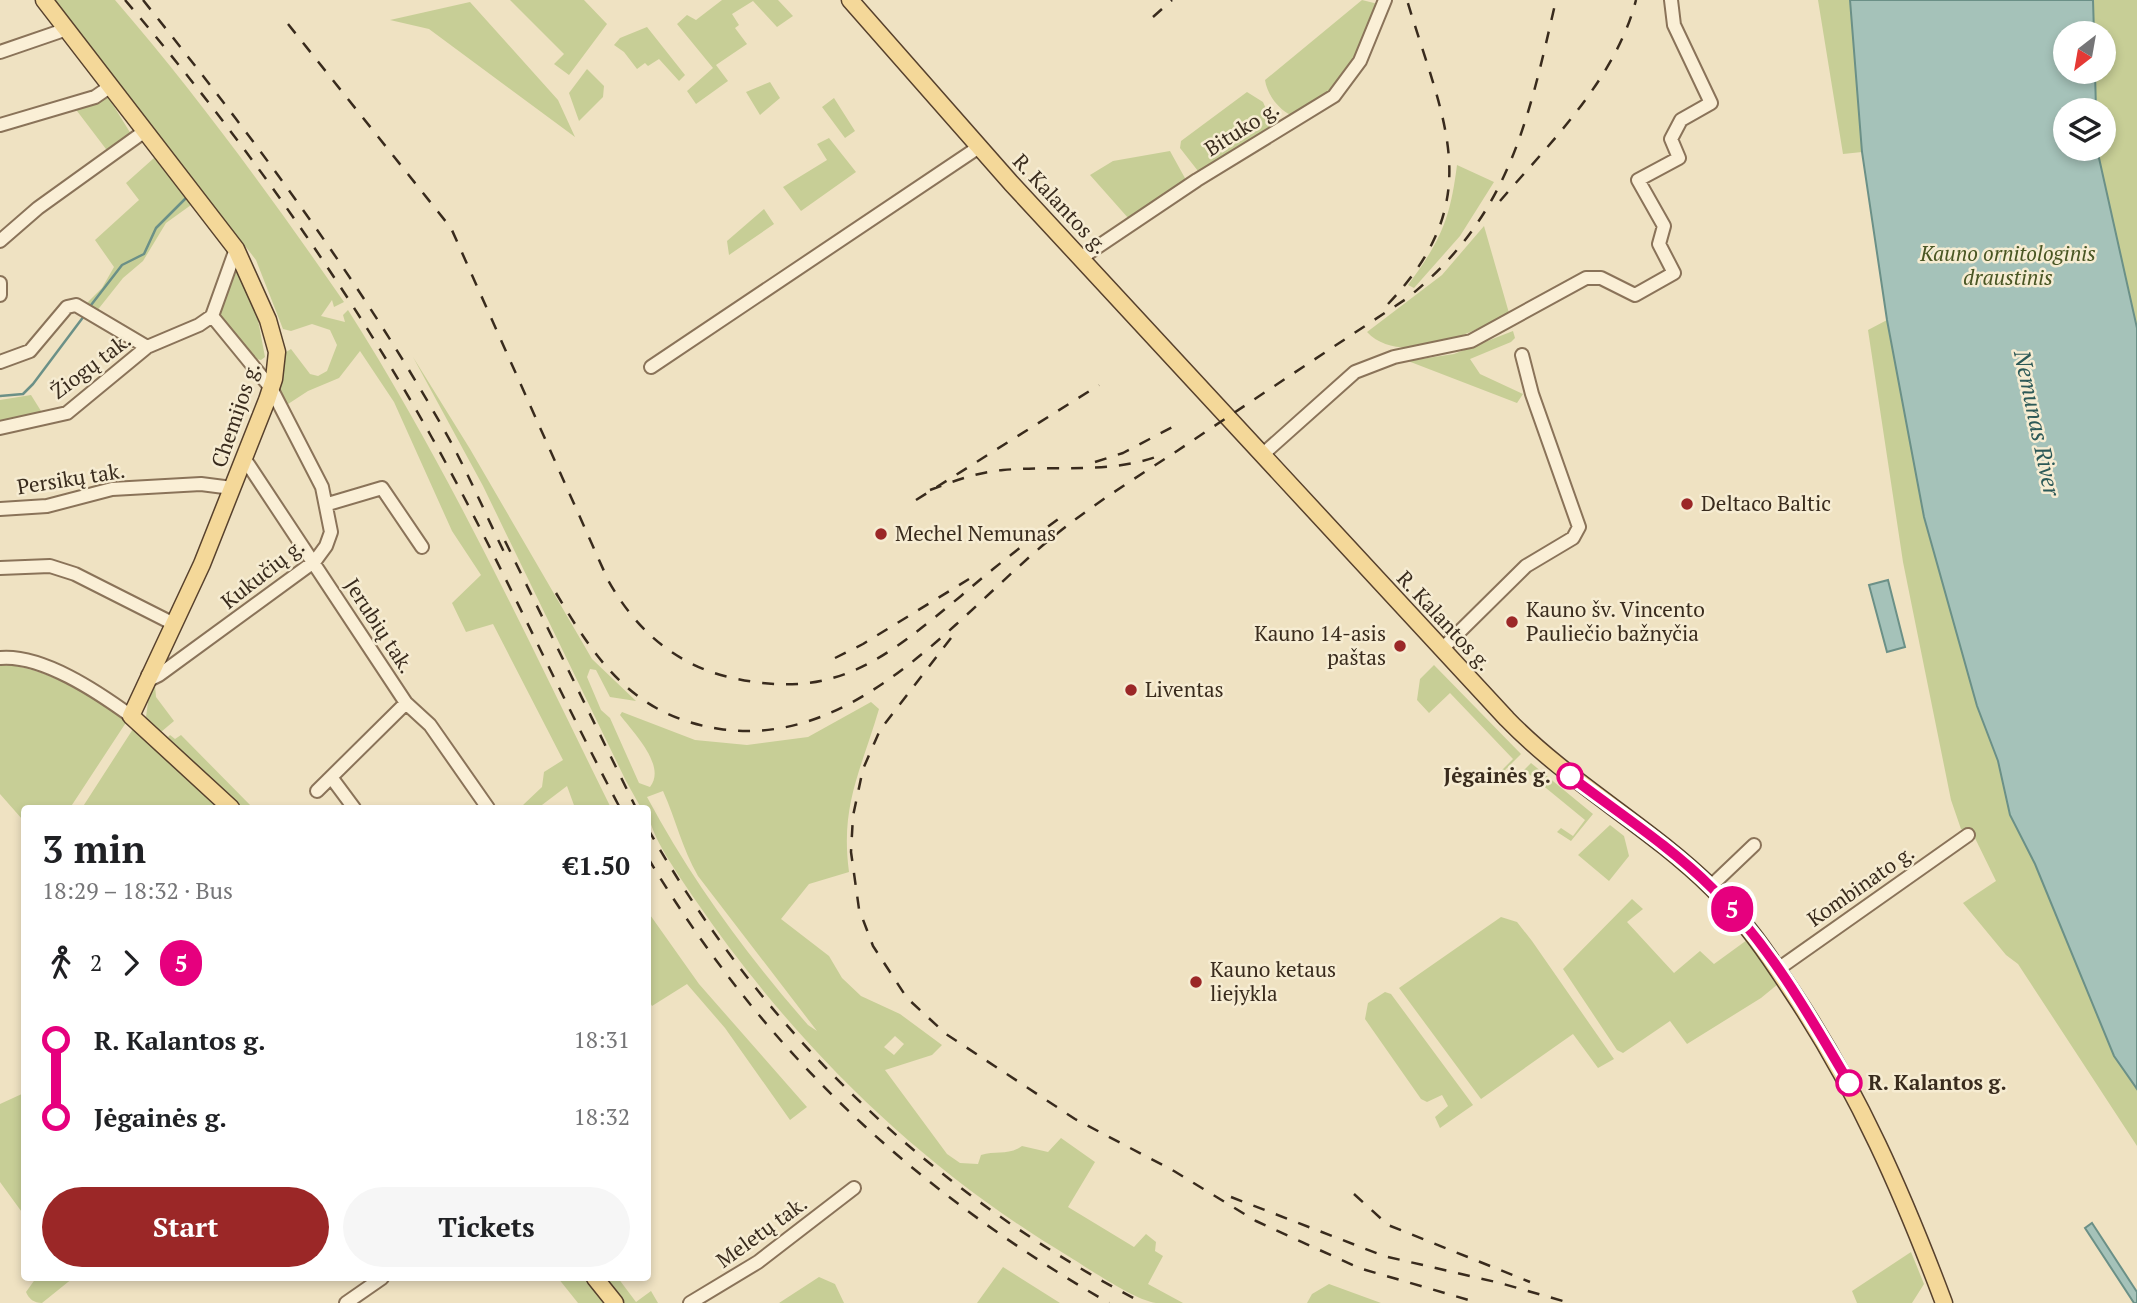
<!DOCTYPE html>
<meta charset="utf-8">
<style>
:root{--surface:#fff;--page:#f6f6f6;--text:#202124;--muted:#757577;--accent:#9b2727}
body{margin:0;font-family:"PT Serif",serif;background:var(--page);color:var(--text);height:100vh;display:flex;flex-direction:column;font-size:26px;white-space:nowrap}
*{box-sizing:border-box;margin:0}
p{font-size:23px;color:var(--muted)}
.icon{flex:none;width:38px;height:38px;fill:none;stroke:currentColor;stroke-width:2;stroke-linecap:round;stroke-linejoin:round}
.map{position:relative;flex:1;overflow:hidden}
.drawer{position:absolute;left:21px;top:805px;width:630px;height:476px;display:flex;flex-direction:column;background:var(--surface);border-radius:7px;box-shadow:0 4px 10px #0003}
.drawer>*{flex:none}
.badge{padding:0 14px;border-radius:23px;font-size:24px;line-height:46px}
.needle{width:46px;rotate:211deg}
.tools{position:absolute;left:2053px;top:21px;display:grid;gap:14px}
.tools a{display:grid;place-items:center;width:63px;height:63px;border-radius:50%;background:var(--surface);box-shadow:0 4px 10px #0003;font-size:35px}
.map>.badge{position:absolute;translate:-50% -50%;box-shadow:0 0 0 4px #fff}
.legs{display:flex;align-items:center;gap:10px;height:77px;padding:0 21px;font-size:23px}
.legs p{margin-inline-start:auto}
.headline{display:flex;align-items:center;justify-content:space-between;height:119px;padding:0 21px}
h1{font-size:38px;font-weight:700;line-height:52px}
.action{display:flex;gap:14px;margin-top:auto;padding:14px 21px}
.action a{flex:1;height:80px;border-radius:42px;background:var(--accent);color:#fff;font-size:28px;font-weight:700;line-height:80px;text-align:center}
.action a+a{background:var(--page);color:var(--text)}
ul{padding:0 21px;list-style:none}
li{display:flex;align-items:center;gap:24px;height:77px;font-size:26px}
li i{display:grid;place-items:center;width:10px;height:100%;margin:0 9px;background:currentColor}
li i::after{content:'';width:18px;height:18px;margin:-9px;border:5px solid;border-radius:50%;background:var(--surface)}
li p{margin-inline-start:auto}
li:first-child i{background:linear-gradient(#0000 50%,currentColor 0)}
li:last-child i{background:linear-gradient(currentColor 50%,#0000 0)}
.map>svg:first-child{display:block}
.green{fill:#c7ce96;fill-rule:evenodd}
.water{fill:#a5c2b9;stroke:#6b9087;stroke-width:2}
.lines{fill:none;stroke-linecap:round;stroke-linejoin:round}
.stream{stroke:#6b9087;stroke-width:2.5}
.minor-casing{stroke:#8a7359;stroke-width:16}
.major-casing{stroke:#57412d;stroke-width:19}
.minor{stroke:#faefd6;stroke-width:12}
.major{stroke:#f4d899;stroke-width:16}
.rail{stroke:#392b1d;stroke-width:2.5;stroke-dasharray:12 12;stroke-linecap:butt}
.line-1-casing{stroke:#fff;stroke-width:16}
.line-1{stroke:#e6007e;stroke-width:10}
.poi-dot{fill:#9b2727;stroke:#f6ecd2;stroke-width:2.5}
.stop-1-dot{fill:#fff;stroke:#e6007e;stroke-width:3.5}
.labels{text-anchor:middle;stroke-width:5;stroke-linejoin:round;paint-order:stroke}
.street-label{font-size:21px;fill:#392b1d;stroke:#f6ecd2}
.park-label{font-size:21px;font-style:italic;fill:#495623;stroke:#f6ecd2}
.poi-label{font-size:21px;fill:#392b1d;stroke:#f6ecd2;text-anchor:start}
.stop-label{font-size:21px;font-weight:bold;fill:#392b1d;stroke:#f6ecd2;text-anchor:end}
.water-label{font-size:23px;font-style:italic;fill:#2c5957;stroke:#f6ecd2}
</style>
<div class="map">
<svg width="2137" height="1303" viewBox="0 0 2137 1303">
<rect width="100%" height="100%" fill="#efe2c2"/>
<path class="green" d="M53,0h62c83,96 157,198 229,302l-10,5 -2,-7 -11,16 24,6 -2,-7 5,-5c101,159 180,330 263,498h-36l-8,-22 -29,22h-14l-1,-3 19,-18 2,-15 19,-12 -70,-136 -27,8 -14,-29 29,-28 -29,-44 -58,-129 -34,-51 -21,27 -31,13 -23,15 -8,-11 9,-43 5,-3 19,25 8,2 9,-5 10,-26 -7,-15 -18,-6 -21,7 -8,-2 -27,-69z
M510,0h74l23,24 -38,51 -15,-11 10,-10z
M722,0h56l15,16 -16,11 -24,-26 -21,13 7,11 -4,3 12,16 -31,21 12,16 -32,23 -9,-13 26,-23 -36,-44 10,-9 9,5z
M1362,0l16,4 -23,56 -23,33 -41,22c-13,-6 -24,-21 -26,-35z
M1818,0h319v482l-213,36 53,188 21,55 12,54 25,49 79,192 23,33v57l-119,-182 -12,-9 -43,-52 33,-22 -24,-49 -11,-3 -10,-29 -48,-238 -35,-232 19,-10 -25,-168 -19,2zM2065,33h39v39h-39zM2065,110h39v39h-39z
M470,2l88,98 17,37 -146,-108 -39,-9z
M647,27l38,48 -6,6 -20,-22 -11,7 -3,-3 -8,6 -13,-17 -10,-7 6,-7z
M587,69l17,17 -1,11 -24,24 -10,-28z
M770,82l10,16 -20,17 -14,-23z
M105,92l26,42 -22,19 -35,-46z
M1247,92l16,10 10,23 -75,46 -18,-23 1,-7z
M834,98l21,33 -10,7 -23,-31z
M829,138l27,34 -55,39 -18,-24 44,-27 -10,-16z
M1170,151l16,29 -57,39 -39,-44 23,-14z
M154,158l37,47 -25,18 -23,38 -20,17 -27,34 -12,-6 18,-18 12,-21 -19,-27 44,-40 -13,-17z
M1457,165l37,17 -34,54 -46,52 -6,-3c33,-45 42,-65 49,-120z
M764,209l10,15 -45,31 -2,-14z
M1484,226l25,87c-37,20 -108,55 -142,19l75,-57z
M231,272l10,1 17,47 7,37 -4,3 -10,-2 -31,-41z
M1513,331l2,7 -4,4 -41,17 10,15 43,20 -6,9 -109,-42 46,-7z
M413,357l57,92 122,210 44,42 -26,-4 -14,-27 -6,-1 -3,8 14,33 9,8 29,65 11,4c17,-21 -17,-55 -30,-72l2,-3 73,28 52,5 61,-8 63,-35 8,7c-18,62 -39,96 -30,163l-40,12 -28,35 48,37 13,22 19,18 39,18 42,31 -10,10 -47,15 62,84 13,9 18,1 3,-9c15,-5 27,1 41,-9l26,6 13,-14 34,24 -27,45 66,40 12,-13 10,8 -1,9 8,5 -15,28 35,19c-9,0 -18,0 -27,0 -22,-3 -68,-35 -88,-47 -150,-90 -273,-211 -372,-355 -15,-23 -48,-66 -48,-93h-7l-15,-27 -143,-295zM663,791c13,29 19,57 35,85l119,155 -9,-6c-62,-71 -116,-144 -161,-228zM895,1036l9,8 -10,11 -10,-8z
M31,395l15,24 -46,9v-28z
M0,664c47,3 88,31 127,57l-57,87h-46v10l-2,1 -22,-25z
M1434,665l87,89 -20,20 -2,-1 14,-14 -63,-66 -21,20 -12,-13 3,-21z
M155,685l1,12 18,24 -13,11 -15,-15 3,-22z
M133,729l5,1 84,78h-140z
M170,735l5,4 6,-4 72,73h-12l-73,-71z
M1531,763l62,51 -22,27 -14,-9 4,-4 12,8 12,-16 -61,-50z
M1610,825l14,11 5,20 -20,25 -31,-26z
M1632,899l11,10 -16,13 47,51 26,-22 14,13 33,-24 31,44 -17,14 -74,46 -17,-23 -47,32 -6,-3 -54,-81z
M648,912l51,72 108,123 -17,13 -65,-92 -38,-44 -35,22 -4,-7z
M1501,917l16,5 15,19 82,118 -16,9 -25,-34 -92,65 -82,-111z
M1385,992l6,2 82,111 -33,23 -5,-11 13,-11 -6,-11 -15,7 -6,-3 -56,-80 3,-16z
M24,1093v122l-24,-33v-78z
M1911,1252l13,32 -12,19h-55l-5,-12z
M1003,1267l57,36h-83z
M819,1277l16,7 9,19h-65z
M36,1278h37l-31,25c-8,0 -13,-4 -16,-11z
M558,1278h30l19,25h-29z
M604,1278h14l18,24 15,-11 7,12h-34z
M1329,1284l52,19h-74l5,-9z"/>
<path class="water" d="M1850,0h243l1,33h-29v39h30l1,38h-31v39h32l40,179v761l-23,-33 -79,-192 -25,-49 -12,-54 -21,-55 -53,-189 -37,-197 -25,-168z
M1888,580l17,67 -18,5 -18,-67z
M2092,1223l45,69v11h-3l-49,-75z"/>
<g class="lines">
<path class="stream" d="M88,309l34,-44 22,-11 12,-26 29,-29
M0,396l23,-2 10,-10 51,-68"/>
<defs>
<path id="minor" d="M0,52l67,-23
M0,125l95,-28 16,-11
M0,241l38,-33 107,-77
M1081,258l116,-78 137,-84 26,-35 25,-61
M0,283v12
M0,362l30,-11 37,-44 9,-2 71,42
M651,367l328,-220
M0,428l67,-15 80,-66 52,-22 13,-9 24,-67
M1262,455l93,-83 39,-15 77,-16 115,-63h15l34,17 39,-22 -15,-29 5,-18 -26,-46 41,-22 -8,-19 10,-19 30,-17 -37,-78 -3,-25
M244,458l162,245 24,22 58,83
M328,504l54,-16 40,59
M0,509l47,-3 65,-17 89,-5 31,4
M0,568l50,-2 25,8 97,49
M1442,649l84,-83 47,-28 6,-11 -47,-133 -10,-39
M0,658c42,-4 98,34 131,58
M148,675l5,3 6,-3 156,-114 11,-15 5,-14 -9,-45 -51,-99 -59,-72
M331,777l23,31
M317,791l89,-88
M1711,886l43,-41
M1778,969l190,-134
M346,1303l36,-25
M690,1303l68,-41 96,-74"/>
<path id="major" d="M44,0l192,249 32,71 9,32 -3,27 -7,21 -65,164 -71,152 100,92
M850,0l161,183 496,536c62,64 142,107 205,169 32,31 57,68 81,105 65,98 110,201 151,310
M595,1278l20,25"/>
</defs>
<use href="#minor" class="minor-casing"/>
<use href="#major" class="major-casing"/>
<use href="#minor" class="minor"/>
<use href="#major" class="major"/>
<path class="rail" d="M125,0c115,135 219,281 306,436 68,122 124,249 189,372
M143,0c109,136 214,276 300,428 23,40 41,83 61,124
M1153,17l19,-17
M288,24l163,204 157,352c27,49 68,86 125,98 104,23 152,-20 228,-82 32,-28 66,-54 100,-79
M1500,201c51,-59 116,-123 136,-201
M1388,304c101,-106 55,-183 19,-304
M1095,462l28,-9 57,-30
M930,490c24,-9 48,-18 73,-20 56,-5 108,5 161,-16
M916,500l183,-115
M505,541l131,267
M556,593c41,69 78,123 164,136 146,21 248,-130 352,-207 34,-26 70,-48 105,-71 76,-51 153,-102 229,-152 103,-82 122,-177 150,-299
M951,638l-71,92 -17,39 -10,47 -2,36 8,57 14,37 34,52 39,36 129,85 99,52 82,50 103,47 120,35
M835,658l28,-14 106,-65
M648,829c117,206 285,365 495,474
M648,858c117,195 265,332 461,445
M1354,1194l34,31 142,57
M1231,1197l153,59 116,27 70,20"/>
</g>
<g class="lines">
<defs>
<path id="line-1" d="M1570,776c47,36 100,70 142,112 56,55 98,128 137,195"/>
</defs>
<use href="#line-1" class="line-1-casing"/>
<use href="#line-1" class="line-1"/>
</g>
<g class="poi-dot">
<circle cx="1687" cy="504" r="7"/>
<circle cx="881" cy="534" r="7"/>
<circle cx="1512" cy="622" r="7"/>
<circle cx="1400" cy="646" r="7"/>
<circle cx="1131" cy="690" r="7"/>
<circle cx="1196" cy="982" r="7"/>
</g>
<g class="stop-1-dot">
<circle cx="1570" cy="776" r="12"/>
<circle cx="1849" cy="1083" r="12"/>
</g>
<g class="labels">
<g class="street-label">
<text transform="translate(1242 129) rotate(-32)" y="7">Bituko g.</text>
<text transform="translate(1060 204) rotate(47)" y="7">R. Kalantos g.</text>
<text transform="translate(91 366) rotate(-37)" y="7">Žiogų tak.</text>
<text transform="translate(236 415) rotate(-71)" y="7">Chemijos g.</text>
<text transform="translate(71 479) rotate(-9)" y="7">Persikų tak.</text>
<text transform="translate(263 574) rotate(-38)" y="7">Kukučių g.</text>
<text transform="translate(1444 621) rotate(47)" y="7">R. Kalantos g.</text>
<text transform="translate(379 626) rotate(57)" y="7">Jerubių tak.</text>
<text transform="translate(1861 886) rotate(-35)" y="7">Kombinato g.</text>
<text transform="translate(762 1232) rotate(-36)" y="7">Meletų tak.</text>
</g>
<g class="park-label">
<text x="2008" y="261">Kauno ornitologinis<tspan x="2008" dy="24">draustinis</tspan></text>
</g>
<g class="poi-label">
<text x="1701" y="511">Deltaco Baltic</text>
<text x="895" y="541">Mechel Nemunas</text>
<text x="1526" y="617">Kauno šv. Vincento<tspan x="1526" dy="24">Pauliečio bažnyčia</tspan></text>
<text x="1386" y="641" text-anchor="end">Kauno 14-asis<tspan x="1386" dy="24">paštas</tspan></text>
<text x="1145" y="697">Liventas</text>
<text x="1210" y="977">Kauno ketaus<tspan x="1210" dy="24">liejykla</tspan></text>
</g>
<g class="stop-label">
<text x="1551" y="783">Jėgainės g.</text>
<text x="1868" y="1090" text-anchor="start">R. Kalantos g.</text>
</g>
<g class="water-label">
<text transform="translate(2037 423) rotate(78)" y="8">Nemunas River</text>
</g>
</g>
</svg>
<div class="tools">
<a><svg class="needle" viewBox="-14 -14 28 28"><path d="M0-13l5 13h-10z" fill="#e53935"/><path d="M0 13l5-13h-10z" fill="#757577"/></svg></a>
<a><svg class="icon" aria-label="layers" viewBox="0 0 24 24"><path d="M12 4l9 5-9 5-9-5zM3 14l9 5 9-5"/></svg></a>
</div>
<b class="badge" style="left:1732px;top:909px;background:#e6007e;color:#fff">5</b>
<section class="drawer">
<div class="headline"><div><h1>3 min</h1><p>18:29 – 18:32 · Bus</p></div><b>€1.50</b></div>
<div class="legs"><svg class="icon" aria-label="walk" viewBox="0 0 24 24"><circle cx="13" cy="4" r="2"/><path d="M13 8l-2 6 4 7M11 14l-3 7M7 12l3-4h3l4 4"/></svg>2<svg class="icon" aria-label="forward" viewBox="0 0 24 24"><path d="M9 5l7 7-7 7"/></svg><b class="badge" style="background:#e6007e;color:#fff">5</b></div>
<ul>
<li><i style="color:#e6007e"></i><b>R. Kalantos g.</b><p>18:31</p></li>
<li><i style="color:#e6007e"></i><b>Jėgainės g.</b><p>18:32</p></li>
</ul>
<div class="action"><a>Start</a><a>Tickets</a></div>
</section>
</div>
